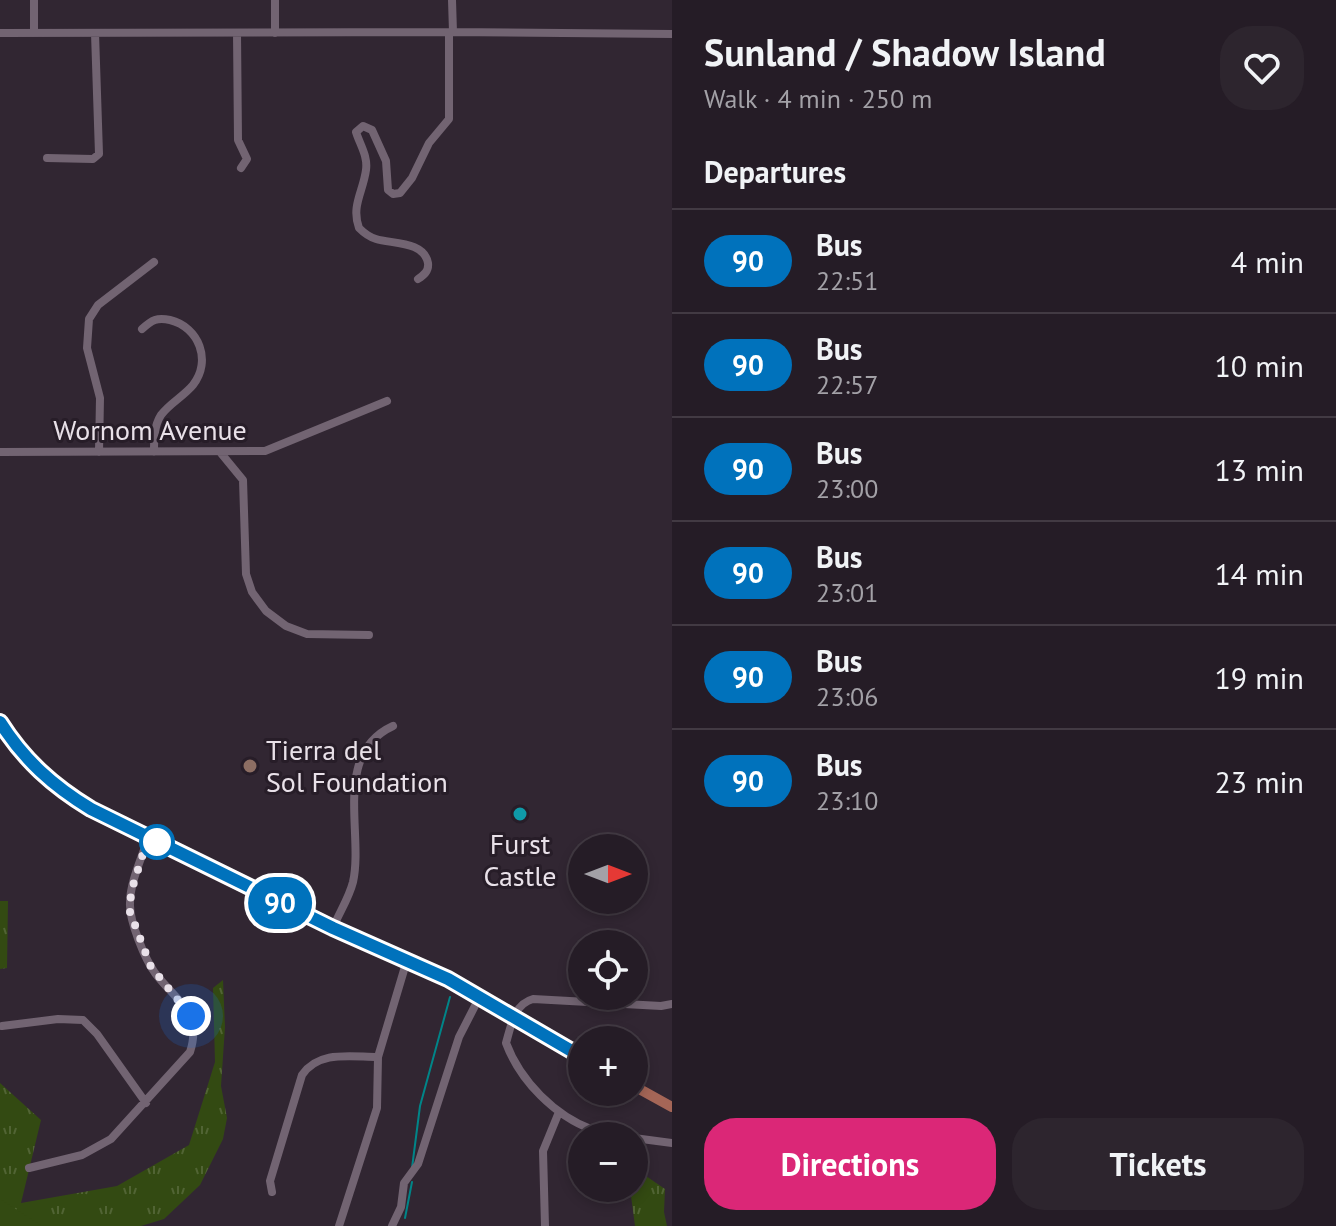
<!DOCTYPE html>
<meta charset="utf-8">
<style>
:root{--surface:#251c26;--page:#2d252e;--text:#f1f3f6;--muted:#a3a1a7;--line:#423a43;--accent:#db2777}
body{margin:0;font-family:"PT Sans",sans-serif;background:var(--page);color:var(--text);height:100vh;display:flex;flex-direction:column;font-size:30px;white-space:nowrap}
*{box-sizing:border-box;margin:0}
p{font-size:26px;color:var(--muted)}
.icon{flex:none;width:44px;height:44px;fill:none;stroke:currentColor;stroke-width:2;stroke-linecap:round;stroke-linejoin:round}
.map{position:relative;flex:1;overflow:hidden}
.panel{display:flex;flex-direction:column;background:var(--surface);width:664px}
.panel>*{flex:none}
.badge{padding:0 16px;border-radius:26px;font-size:28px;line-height:52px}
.needle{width:52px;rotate:90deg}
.tools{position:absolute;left:568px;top:834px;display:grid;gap:16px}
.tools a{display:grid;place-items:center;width:80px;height:80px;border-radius:50%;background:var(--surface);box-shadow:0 4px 12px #0003,0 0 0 2px var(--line);font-size:40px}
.you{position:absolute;width:40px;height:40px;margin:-20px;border:6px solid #fff;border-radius:50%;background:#1a73e8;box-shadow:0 0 0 12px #1a73e833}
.map>.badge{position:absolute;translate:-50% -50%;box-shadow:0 0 0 4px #fff}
h2{padding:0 32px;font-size:30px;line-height:72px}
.round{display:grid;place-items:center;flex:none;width:84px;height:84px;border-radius:32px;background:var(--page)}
.head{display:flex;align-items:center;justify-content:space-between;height:136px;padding:0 32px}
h1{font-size:38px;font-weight:700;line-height:60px}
.button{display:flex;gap:16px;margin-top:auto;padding:16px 32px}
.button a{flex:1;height:92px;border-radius:32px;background:var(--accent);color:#fff;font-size:32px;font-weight:700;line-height:92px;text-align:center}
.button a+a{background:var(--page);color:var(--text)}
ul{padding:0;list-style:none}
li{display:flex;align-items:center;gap:24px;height:104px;padding:0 32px;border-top:2px solid var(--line)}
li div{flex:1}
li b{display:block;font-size:30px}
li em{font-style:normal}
li .badge{min-width:88px;font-weight:700;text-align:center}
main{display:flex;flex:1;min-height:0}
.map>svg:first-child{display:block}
.grass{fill:url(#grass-tufts)}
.park{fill:#334a12}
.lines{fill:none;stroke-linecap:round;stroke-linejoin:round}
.stream{stroke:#008588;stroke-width:2}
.minor{stroke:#726472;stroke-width:8}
.major{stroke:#a56657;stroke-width:10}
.line-casing{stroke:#fff;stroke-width:18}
.line{stroke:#0072bc;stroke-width:12}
.walk{stroke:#e9e1e9;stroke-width:8;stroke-dasharray:0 14.4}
.education-dot{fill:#8d6e63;stroke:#271d28;stroke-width:3}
.culture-dot{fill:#0f9aa8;stroke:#271d28;stroke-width:3}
.stop-dot{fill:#fff;stroke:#0072bc;stroke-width:4}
.labels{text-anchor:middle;stroke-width:6;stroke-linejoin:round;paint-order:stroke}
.street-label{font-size:28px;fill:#e9e1e9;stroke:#271d28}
.poi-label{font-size:28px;fill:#e9e1e9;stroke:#271d28;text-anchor:start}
</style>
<main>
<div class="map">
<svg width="672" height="1226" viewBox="0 0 672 1226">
<defs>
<pattern id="grass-tufts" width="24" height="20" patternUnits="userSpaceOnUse" patternTransform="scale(2)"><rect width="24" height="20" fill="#334a12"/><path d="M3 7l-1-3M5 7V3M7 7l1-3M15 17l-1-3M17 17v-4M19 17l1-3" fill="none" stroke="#516434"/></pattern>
</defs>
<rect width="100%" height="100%" fill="#312632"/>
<path class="grass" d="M0,901h8l-1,67 -7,1z
M223,980l2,47 -4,59 6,32 -4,21 -23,46 -36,34 -23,7h-141v-143l41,37 -20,83 96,-17 72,-41 26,-83 -2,-74z
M643,1174l22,15 -1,23 3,14h-32l-4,-30z"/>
<path class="park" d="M0,1199l42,27h-42z"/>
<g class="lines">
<path class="stream" d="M412,1168l8,-62 30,-109
M405,1218l7,-36"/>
<path class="minor" d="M275,0v33
M452,0l1,32
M0,33l449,-1 223,2
M34,33v-33
M237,33l1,107 9,19 -6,9
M47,158l46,1 6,-5 -4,-121
M418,279c6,-4 11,-8 10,-16 -4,-22 -36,-19 -52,-24 -7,-2 -12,-6 -17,-11 -8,-22 4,-36 7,-58 2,-14 -6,-25 -10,-38l7,-6 9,4 14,31 2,29 5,4 7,-1 12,-15 17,-35 20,-24v-87
M142,329c10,-9 15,-12 28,-9 29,7 42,41 23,65 -9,11 -23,18 -32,30 -7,11 -7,24 -7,37
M0,452l265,-1 122,-50
M99,452l1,-54 -13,-50 2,-29 9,-14 56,-43
M220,452l23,28 3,94 6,18 14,19 20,15 21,8 62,1
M333,928c6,-15 16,-30 20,-46 11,-49 -21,-128 40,-156
M2,1026l56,-7 25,1 14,14 49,69
M624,1136c-11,-2 -22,-2 -31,-6 -38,-14 -73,-49 -87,-87 5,-17 8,-39 27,-44l128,7 11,-2
M634,1138l38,5
M29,1168l53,-13 29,-16 79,-87c13,-40 -14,-51 -35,-79 -10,-14 -26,-52 -25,-70 0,-21 12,-45 18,-65
M272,1192l-2,-11 32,-106c17,-25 49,-18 76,-18
M339,1226l38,-118 1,-51 29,-97
M392,1226l9,-19 3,-24 14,-19 41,-127 20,-39
M545,1226l-2,-75 16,-39"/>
<path class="major" d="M0,723c24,37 52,63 91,86l242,119 115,51 134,78
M634,1086l38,21"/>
</g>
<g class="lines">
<defs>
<path id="line" d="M0,722c24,38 53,64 91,87l242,119 115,51 134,78"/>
</defs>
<use href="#line" class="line-casing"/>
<use href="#line" class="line"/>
<path class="walk" d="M157,842l-9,-4 -17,54 -1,20 21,55 40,49"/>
</g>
<circle class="education-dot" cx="250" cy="766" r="8"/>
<circle class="culture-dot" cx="520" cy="814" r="8"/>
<circle class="stop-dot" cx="157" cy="842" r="16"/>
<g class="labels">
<g class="street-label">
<text x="150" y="440">Wornom Avenue</text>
</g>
<g class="poi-label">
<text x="266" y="760">Tierra del<tspan x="266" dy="32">Sol Foundation</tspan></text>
<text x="520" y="854" text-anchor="middle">Furst<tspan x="520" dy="32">Castle</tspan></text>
</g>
</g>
</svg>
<div class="tools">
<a><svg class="needle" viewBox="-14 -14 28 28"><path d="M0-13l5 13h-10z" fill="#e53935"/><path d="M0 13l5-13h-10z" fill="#a3a1a7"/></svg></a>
<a><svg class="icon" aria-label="locate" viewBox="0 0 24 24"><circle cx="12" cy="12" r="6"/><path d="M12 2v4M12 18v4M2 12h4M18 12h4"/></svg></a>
<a>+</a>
<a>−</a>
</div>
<div class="you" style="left:191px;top:1016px"></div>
<b class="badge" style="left:280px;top:903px;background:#0072bc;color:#fff">90</b>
</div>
<section class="panel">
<div class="head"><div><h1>Sunland / Shadow Island</h1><p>Walk · 4 min · 250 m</p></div><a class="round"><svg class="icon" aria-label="heart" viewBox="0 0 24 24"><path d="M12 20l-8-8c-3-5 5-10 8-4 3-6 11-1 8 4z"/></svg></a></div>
<h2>Departures</h2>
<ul>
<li><span class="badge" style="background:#0072bc;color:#fff">90</span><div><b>Bus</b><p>22:51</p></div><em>4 min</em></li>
<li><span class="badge" style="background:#0072bc;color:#fff">90</span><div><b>Bus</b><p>22:57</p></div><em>10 min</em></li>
<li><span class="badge" style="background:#0072bc;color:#fff">90</span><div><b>Bus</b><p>23:00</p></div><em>13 min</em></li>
<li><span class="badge" style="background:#0072bc;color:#fff">90</span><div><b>Bus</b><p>23:01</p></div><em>14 min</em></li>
<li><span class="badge" style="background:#0072bc;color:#fff">90</span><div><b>Bus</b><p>23:06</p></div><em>19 min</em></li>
<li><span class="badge" style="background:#0072bc;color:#fff">90</span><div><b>Bus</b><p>23:10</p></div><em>23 min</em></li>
</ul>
<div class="button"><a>Directions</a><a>Tickets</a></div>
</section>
</main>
